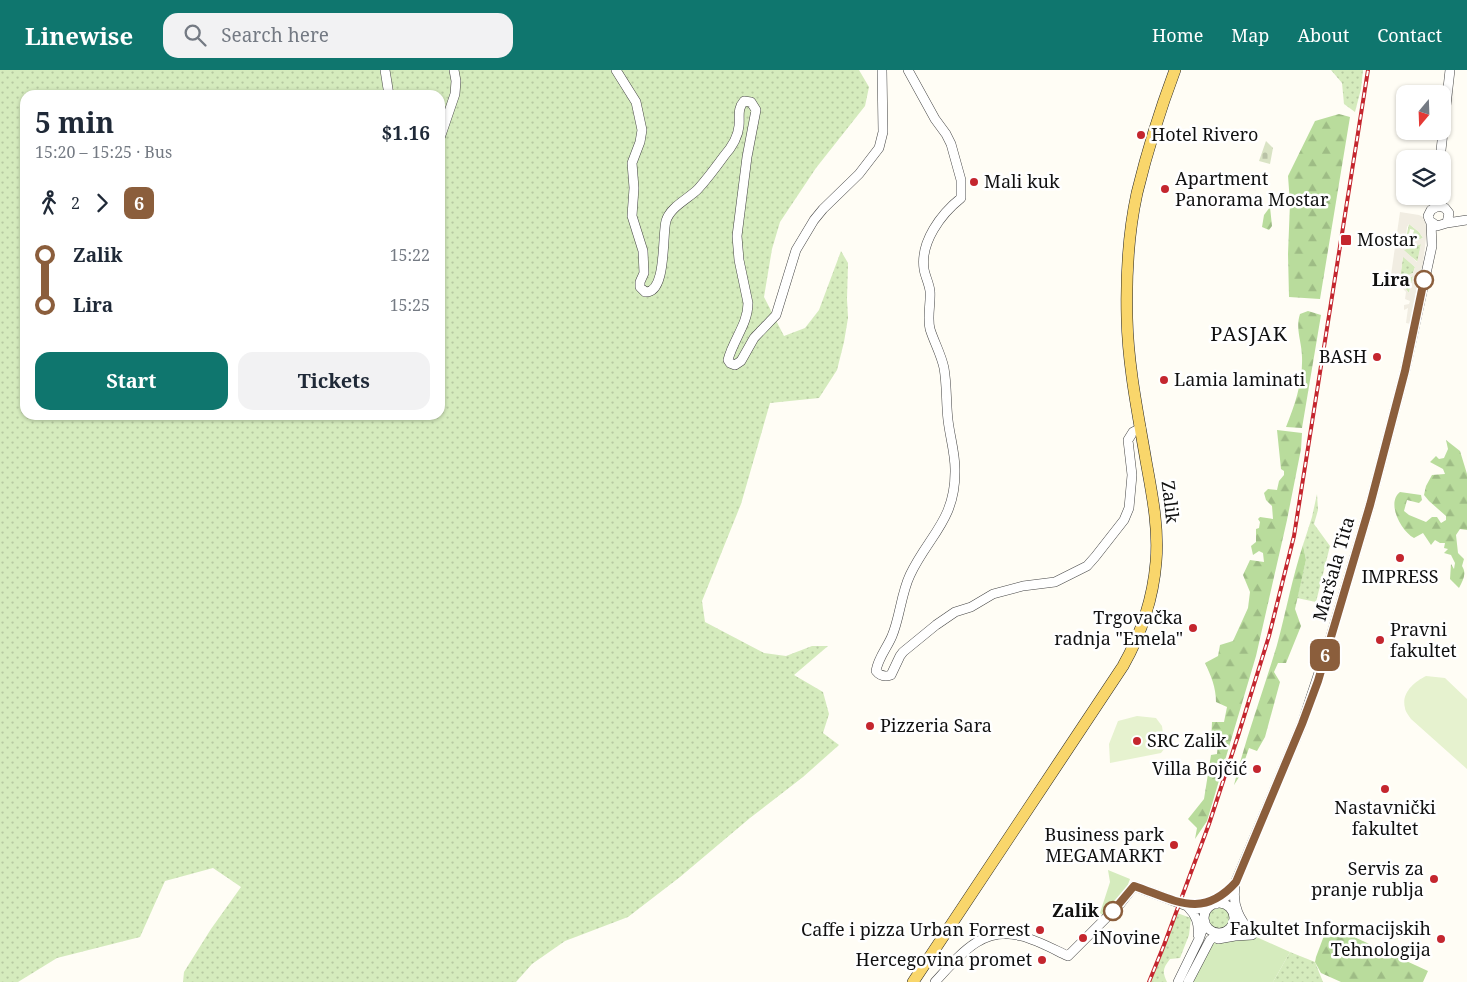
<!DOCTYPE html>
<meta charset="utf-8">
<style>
:root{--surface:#fff;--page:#f2f2f3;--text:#1f2937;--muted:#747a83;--accent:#0f766e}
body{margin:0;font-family:"Noto Serif",serif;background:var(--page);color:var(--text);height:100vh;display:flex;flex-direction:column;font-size:19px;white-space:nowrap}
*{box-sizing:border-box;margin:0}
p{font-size:16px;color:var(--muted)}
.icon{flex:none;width:28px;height:28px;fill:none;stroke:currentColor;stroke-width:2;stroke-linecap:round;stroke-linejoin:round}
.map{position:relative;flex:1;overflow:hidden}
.sheet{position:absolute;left:20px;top:20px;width:425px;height:330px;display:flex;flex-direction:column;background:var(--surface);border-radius:15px;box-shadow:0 1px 4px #0004}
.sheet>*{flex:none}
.badge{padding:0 10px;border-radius:8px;font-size:18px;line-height:32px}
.needle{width:32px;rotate:199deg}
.tools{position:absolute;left:1396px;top:15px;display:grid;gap:10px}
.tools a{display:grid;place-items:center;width:55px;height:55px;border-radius:10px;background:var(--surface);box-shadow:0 1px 4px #0004;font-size:25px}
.map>.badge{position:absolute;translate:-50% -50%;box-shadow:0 0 0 2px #fff}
.legs{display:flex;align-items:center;gap:8px;height:55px;padding:0 15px;font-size:16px}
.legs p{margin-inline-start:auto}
.headline{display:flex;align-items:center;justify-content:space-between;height:85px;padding:0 15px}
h1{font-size:28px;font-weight:700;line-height:38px}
.cta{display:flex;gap:10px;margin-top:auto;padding:10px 15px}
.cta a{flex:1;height:58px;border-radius:15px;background:var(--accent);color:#fff;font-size:20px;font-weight:700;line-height:58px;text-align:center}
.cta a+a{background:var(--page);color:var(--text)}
ul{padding:0 15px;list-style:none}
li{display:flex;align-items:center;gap:18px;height:50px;font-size:19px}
li i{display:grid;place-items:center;width:8px;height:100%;margin:0 6px;background:currentColor}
li i::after{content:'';width:12px;height:12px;margin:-6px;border:4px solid;border-radius:50%;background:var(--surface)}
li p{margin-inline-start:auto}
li:first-child i{background:linear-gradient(#0000 50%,currentColor 0)}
li:last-child i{background:linear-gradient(currentColor 50%,#0000 0)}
header{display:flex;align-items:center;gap:30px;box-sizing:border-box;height:70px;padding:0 25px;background:var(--accent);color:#fff}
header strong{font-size:24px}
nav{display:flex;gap:28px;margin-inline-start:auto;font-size:18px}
.search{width:350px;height:45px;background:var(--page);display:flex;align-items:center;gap:12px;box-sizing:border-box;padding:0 18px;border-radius:15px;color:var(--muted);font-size:19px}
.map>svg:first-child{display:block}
.grass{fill:url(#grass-dots);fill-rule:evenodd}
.forest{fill:url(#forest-firs)}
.cemetery{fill:url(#cemetery-stones)}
.park{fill:#d5ebbd}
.pitch{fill:#e6f2cf}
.plaza{fill:#f1ede2;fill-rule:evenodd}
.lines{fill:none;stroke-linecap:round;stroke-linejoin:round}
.minor-casing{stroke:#444;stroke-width:10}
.major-casing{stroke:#222;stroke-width:12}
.minor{stroke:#fff;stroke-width:9}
.major{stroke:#f9d66b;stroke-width:11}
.rail-casing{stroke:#c4262e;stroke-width:4}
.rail{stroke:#fff;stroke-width:2;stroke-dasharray:5.5;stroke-linecap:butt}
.line-1-casing{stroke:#fff;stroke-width:11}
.line-1{stroke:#8b5e3c;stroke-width:8}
.poi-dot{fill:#c4262e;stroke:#fff;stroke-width:2}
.stop-1-dot{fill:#fff;stroke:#8b5e3c;stroke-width:2.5}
.labels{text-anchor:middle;stroke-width:5;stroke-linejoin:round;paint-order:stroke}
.poi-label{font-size:18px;fill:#111;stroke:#fff;text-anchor:start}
.stop-label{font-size:18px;font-weight:bold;fill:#111;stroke:#fff;text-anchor:end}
.street-label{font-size:18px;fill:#111;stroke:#fff}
.quarter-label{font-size:20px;letter-spacing:1px;fill:#111;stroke:#fff}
</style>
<header>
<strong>Linewise</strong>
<div class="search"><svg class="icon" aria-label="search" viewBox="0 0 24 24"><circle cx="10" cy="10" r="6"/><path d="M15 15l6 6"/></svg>Search here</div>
<nav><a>Home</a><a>Map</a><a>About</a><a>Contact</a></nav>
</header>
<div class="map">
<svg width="1467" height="912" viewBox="0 0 1467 912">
<defs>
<pattern id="grass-dots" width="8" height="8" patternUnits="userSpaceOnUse" patternTransform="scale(1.25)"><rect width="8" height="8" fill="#d5ebbd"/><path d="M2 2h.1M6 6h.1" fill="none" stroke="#b6c8a1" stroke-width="1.8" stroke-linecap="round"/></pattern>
<pattern id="forest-firs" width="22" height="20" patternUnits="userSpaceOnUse" patternTransform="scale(1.25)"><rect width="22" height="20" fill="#b9dc9c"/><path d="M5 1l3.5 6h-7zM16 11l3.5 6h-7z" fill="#9ebc85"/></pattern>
<pattern id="cemetery-stones" width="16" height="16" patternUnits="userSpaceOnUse" patternTransform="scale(1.25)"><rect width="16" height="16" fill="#d9e3c4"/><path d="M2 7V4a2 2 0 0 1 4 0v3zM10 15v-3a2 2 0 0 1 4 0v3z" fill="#b9c2a7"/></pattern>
</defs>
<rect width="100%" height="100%" fill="#fffdf5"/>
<path class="grass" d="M0,0h859l10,17 -4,19 -49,62 -36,54 -8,27 -8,48 20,39 21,-8 14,-18 22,-59 7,12 -1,36 1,19 -4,24 -7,28 -18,28 -49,5 -29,101 -39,97 3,21 59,31 22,3 26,-10h16l-34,29 29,17 6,22 -6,19 16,12 -36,32 -53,41 -70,59 -52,40 -63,24 -33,23 -16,18h-333l1,-10 27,-43 30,-42 -28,-19 -48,13 -25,56 -83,21 -39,24h-18zM25,25h415v320h-415z
M1331,0h32l-2,19 -6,23 -11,-8 -2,-21z
M1409,154l10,8 4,6 -11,4 2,-12 -4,-1 -3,14h-2z
M1421,174l-3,18 -15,-12z
M1403,186l12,11 -2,6 -13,6z
M1413,206l-4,17 -9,-11z
M1317,424l1,16 -4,14 16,22 -14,56 -19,-4 9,-38 -3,-15 9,-28z
M1205 848a14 14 0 1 1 28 0a14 14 0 1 1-28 0Z
M1177,843l14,5 -2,17 -9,23 -10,1c-7,9 -8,13 -3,23h-17z
M1290,882l25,10 8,20h-50z"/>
<path class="forest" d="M1339,44l11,3 -30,182 -31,-2 -1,-43 2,-51 -2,-27 27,-55z
M1270,137l2,19 -3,4 -7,-3 2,-12z
M1308,241l13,4 -19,113 -16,-1c9,-22 17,-46 16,-70 0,-15 -7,-28 -2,-43z
M1277,360l25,3 -1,16 -14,71 -31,136 -49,165 -12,18 2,-11 -9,-9 16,-20 7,-44 6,-1 1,-10 -7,1 1,-23h12l3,-15 -11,-5c0,-15 -5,-26 -11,-39l13,-7 2,-11 13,-4 15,-33 2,-16 -7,-17 7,-15 14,2 -1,-9 -4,-2 -6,4 -2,-9 5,-4v-13l3,-1 1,-6 -2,-3 2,-2 13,2 -1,-13 -6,-6 -2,-7 4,-4 9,1 2,-9 5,-6v-4l-3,-2z
M1446,370l14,11 7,23v56l-7,-1 -4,6 2,18 6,6 -2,7c5,8 1,14 -3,22l-9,-9 1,-15 3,5 1,-6 -4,-8 -7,-2 4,-4 -4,-1 1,-5h-5l-5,-3 -4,5 -8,-12 -9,5c-13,-7 -28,-35 -14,-46l21,3 1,5 -3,3 -12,-3 -3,11 5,4 17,7 6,-5h5l4,6 5,-3v-4l-17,-15 -5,-6 2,-9 6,-11 13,-1 -2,-5 -13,-7 6,-6 3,3 5,-1 4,-9z
M1303,475l3,15 -11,49 6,17 -15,37h-8l-4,9 6,10 -15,55 -8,14 -8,-3 -10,29 -5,8c12,-48 29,-93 43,-140 9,-33 15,-67 26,-100z
M1328,855l100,46 -5,11h-82l-20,-9 -6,-11 1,-5z"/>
<path class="cemetery" d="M1266,71l7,7 -3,16 -11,-3z"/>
<path class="park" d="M1108,800l22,9 -7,19 -18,19 -5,-4 10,-31z
M1252,865l38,17 -17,30h-85l26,-42z"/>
<path class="pitch" d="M1426,606l19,2 22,21v70l-56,-50c-2,-3 -6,-8 -6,-11 -4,-15 9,-26 21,-32z
M1137,646l19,2 6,8 3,22 -4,5 -51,10 -1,-19 9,-23z"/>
<path class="plaza" d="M1400,142l19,3 8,4v11l-4,33 -8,34v4l-4,23 -5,-1 2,-15 -4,2v-5l5,-1 1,-3 -5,-2 1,-7 -15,-17zM1409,154l10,8 4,6 -11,4 3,-12 -3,12 -4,1 2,-14 -2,14h-3l2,-16zM1421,174l-4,18 -13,-12zM1403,187l12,10 -2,6 -13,6zM1413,206l-4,17 -9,-11z"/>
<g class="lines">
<defs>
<path id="minor" d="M385,0l4,25
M616,0l20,32 6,28 -2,12 -8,21 2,25 -2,28 11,35 1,22 -4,9v5l5,5c22,2 17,-57 21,-71 4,-14 22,-22 32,-32 9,-10 18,-22 26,-33 7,-8 14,-19 15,-30 1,-10 -2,-17 5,-25l7,1 5,8 -9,47 -10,79 2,24 9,43c0,21 -15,37 -20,57l2,3 5,2 6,-4 13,-23 22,-23 20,-65 18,-30 9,-11 36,-35 20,-26 4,-16 -1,-62
M908,0l27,49 11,15 5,10 10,36v18c-20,16 -41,44 -37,71 1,7 5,14 6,22 1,12 -3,26 0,38 4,13 11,25 14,39 3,17 2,35 4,52 2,17 7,33 7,49 1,51 -26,66 -45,106 -9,19 -10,42 -18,61 -5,12 -14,22 -16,35 4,5 9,6 15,4l9,-19 3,-4 33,-27 19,-13 16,-5 22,-13 30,-8 32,-4 32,-16 8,-9 29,-37 5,-12 3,-33 -4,-35 5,-8 8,-4
M440,68l15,-44 1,-13 -2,-11
M1440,89l10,-89
M1438,126l4,10
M1447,153l2,-10 -4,-5 -7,-2 -7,4 -3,6 2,5 7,5 10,-3 20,-3
M1235,817c-3,20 5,32 17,48
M1204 848a15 15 0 1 1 30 0a15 15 0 1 1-30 0Z
M1216,834l11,-8 9,-15 66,-157 29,-88 39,-131 35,-134 27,-125 -1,-23
M1188,837c8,8 11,16 10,28
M1218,869l17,-3 17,-1
M935,912c24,-26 47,-57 86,-46 16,4 32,13 47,20l52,-52 14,-18 61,23 13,-1
M1178,912l21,-43 6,-17
M1188,912l22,-42 10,-7"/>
<path id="major" d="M913,912l210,-316c18,-32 30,-67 33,-104 3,-34 -4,-68 -10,-101 -8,-47 -18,-95 -19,-143 -1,-41 1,-84 10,-125 10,-41 23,-83 38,-123"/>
</defs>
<use href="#minor" class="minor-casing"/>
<use href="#major" class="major-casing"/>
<use href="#minor" class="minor"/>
<use href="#major" class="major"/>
<defs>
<path id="rail" d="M1149,912l15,-37 45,-121 29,-88 31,-100 25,-100 74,-466"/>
</defs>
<use href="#rail" class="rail-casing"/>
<use href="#rail" class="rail"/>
</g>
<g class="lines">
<defs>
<path id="line-1" d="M1113,841l21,-25c41,14 68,34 102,-4l66,-158 16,-43 52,-176 35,-134 19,-91"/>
</defs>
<use href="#line-1" class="line-1-casing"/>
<use href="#line-1" class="line-1"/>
</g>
<g class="poi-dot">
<circle cx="1141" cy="65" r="5"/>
<circle cx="974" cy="112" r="5"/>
<circle cx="1165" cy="119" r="5"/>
<rect x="1340" y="164" width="12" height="12" rx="2.5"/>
<circle cx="1377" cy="287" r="5"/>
<circle cx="1164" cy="310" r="5"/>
<circle cx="1400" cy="488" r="5"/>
<circle cx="1193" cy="558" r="5"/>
<circle cx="1380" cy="570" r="5"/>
<circle cx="870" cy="656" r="5"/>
<circle cx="1137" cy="671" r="5"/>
<circle cx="1257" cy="699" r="5"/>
<circle cx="1385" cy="719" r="5"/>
<circle cx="1174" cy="775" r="5"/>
<circle cx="1434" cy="809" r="5"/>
<circle cx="1040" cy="860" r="5"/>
<circle cx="1083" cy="868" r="5"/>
<circle cx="1441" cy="869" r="5"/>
<circle cx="1042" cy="890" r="5"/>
</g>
<g class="stop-1-dot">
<circle cx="1424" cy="210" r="9"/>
<circle cx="1113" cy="841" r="9"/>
</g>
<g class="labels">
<g class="poi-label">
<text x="1151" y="71">Hotel Rivero</text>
<text x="1175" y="115">Apartment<tspan x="1175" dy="21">Panorama Mostar</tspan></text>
<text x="984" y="118">Mali kuk</text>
<text x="1357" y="176">Mostar</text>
<text x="1367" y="293" text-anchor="end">BASH</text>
<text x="1174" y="316">Lamia laminati</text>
<text x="1400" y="513" text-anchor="middle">IMPRESS</text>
<text x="1183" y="554" text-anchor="end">Trgovačka<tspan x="1183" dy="21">radnja "Emela"</tspan></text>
<text x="1390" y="566">Pravni<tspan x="1390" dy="21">fakultet</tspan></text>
<text x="880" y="662">Pizzeria Sara</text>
<text x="1147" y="677">SRC Zalik</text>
<text x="1247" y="705" text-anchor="end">Villa Bojčić</text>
<text x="1385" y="744" text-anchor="middle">Nastavnički<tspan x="1385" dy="21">fakultet</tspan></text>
<text x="1164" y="771" text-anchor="end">Business park<tspan x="1164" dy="21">MEGAMARKT</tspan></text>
<text x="1424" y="805" text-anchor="end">Servis za<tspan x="1424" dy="21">pranje rublja</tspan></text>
<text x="1431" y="865" text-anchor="end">Fakultet Informacijskih<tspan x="1431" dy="21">Tehnologija</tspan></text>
<text x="1030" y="866" text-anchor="end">Caffe i pizza Urban Forrest</text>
<text x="1093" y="874">iNovine</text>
<text x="1032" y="896" text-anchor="end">Hercegovina promet</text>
</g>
<g class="stop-label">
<text x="1410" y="216">Lira</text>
<text x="1099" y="847">Zalik</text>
</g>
<g class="street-label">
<text transform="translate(1170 432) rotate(83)" y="6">Zalik</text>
<text transform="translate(1334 499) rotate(-74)" y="6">Maršala Tita</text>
</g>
<g class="quarter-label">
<text x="1249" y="271">PASJAK</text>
</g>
</g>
</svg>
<div class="tools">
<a><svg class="needle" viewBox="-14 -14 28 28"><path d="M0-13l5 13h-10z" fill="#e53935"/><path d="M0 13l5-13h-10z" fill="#747a83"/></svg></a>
<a><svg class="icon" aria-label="layers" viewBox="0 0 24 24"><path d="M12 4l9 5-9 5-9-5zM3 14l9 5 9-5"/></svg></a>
</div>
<b class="badge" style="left:1325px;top:585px;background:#8b5e3c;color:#fff">6</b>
<section class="sheet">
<div class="headline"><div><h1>5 min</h1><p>15:20 – 15:25 · Bus</p></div><b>$1.16</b></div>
<div class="legs"><svg class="icon" aria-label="walk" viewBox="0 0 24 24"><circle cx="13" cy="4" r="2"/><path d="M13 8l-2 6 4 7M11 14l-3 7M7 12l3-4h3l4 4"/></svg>2<svg class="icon" aria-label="forward" viewBox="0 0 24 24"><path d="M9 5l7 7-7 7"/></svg><b class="badge" style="background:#8b5e3c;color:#fff">6</b></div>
<ul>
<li><i style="color:#8b5e3c"></i><b>Zalik</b><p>15:22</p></li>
<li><i style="color:#8b5e3c"></i><b>Lira</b><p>15:25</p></li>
</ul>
<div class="cta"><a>Start</a><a>Tickets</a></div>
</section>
</div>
